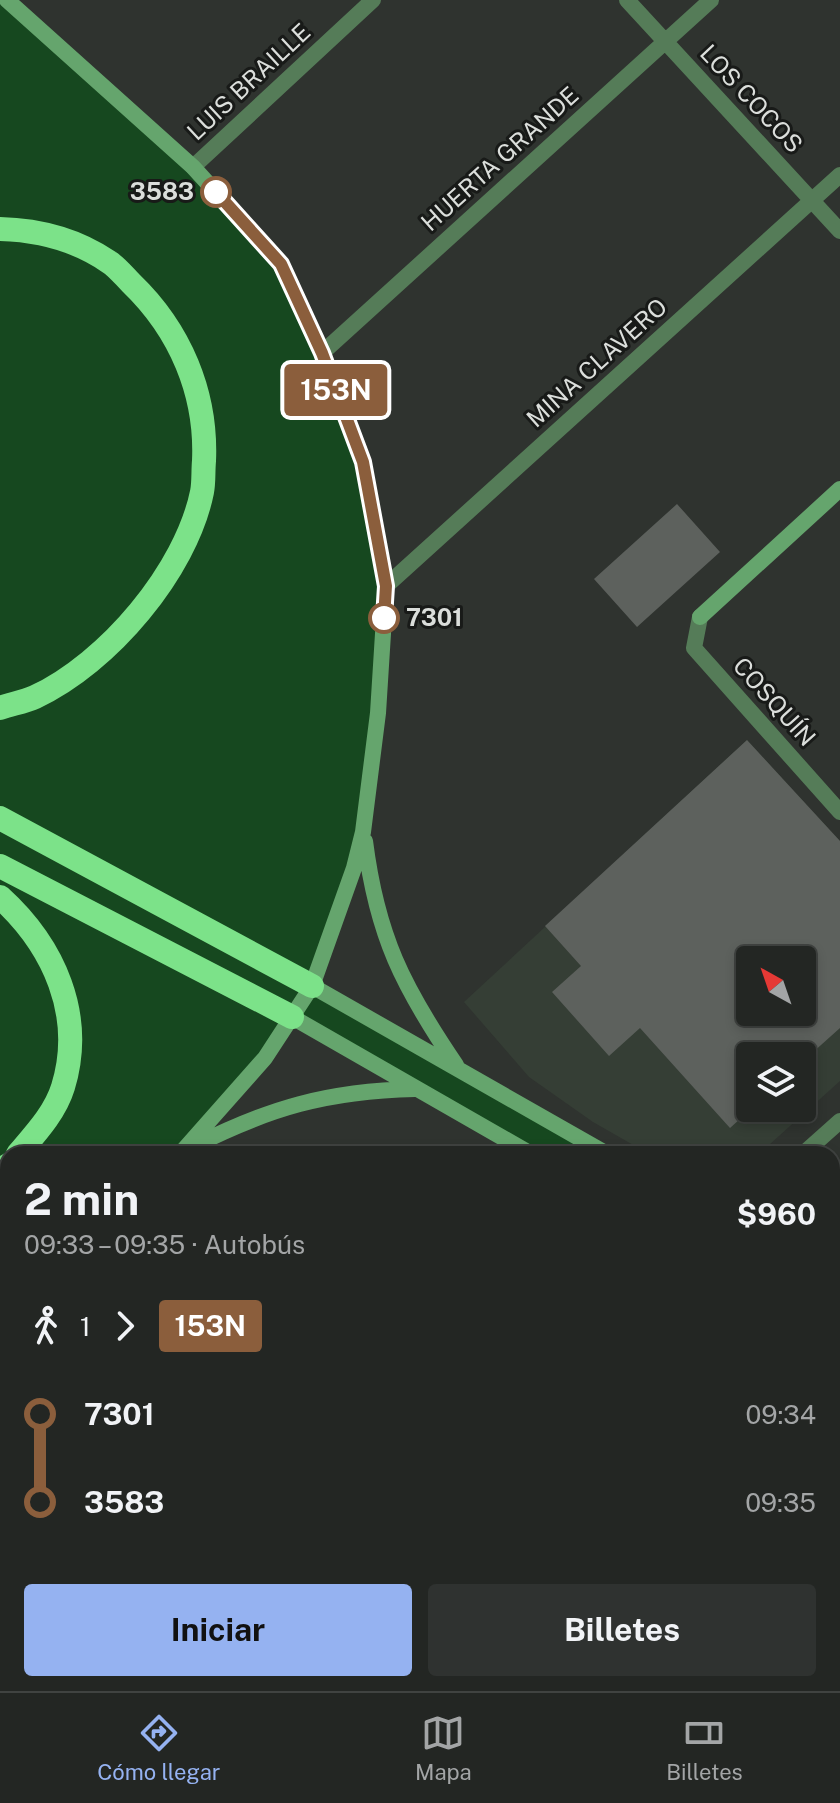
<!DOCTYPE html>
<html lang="es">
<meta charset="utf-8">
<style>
:root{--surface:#232623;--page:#2f3230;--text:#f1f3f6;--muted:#a3a5a6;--line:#404341;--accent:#95b2f1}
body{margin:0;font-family:"Public Sans",sans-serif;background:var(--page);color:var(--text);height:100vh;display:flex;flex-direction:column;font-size:30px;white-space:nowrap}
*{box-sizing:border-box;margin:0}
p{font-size:26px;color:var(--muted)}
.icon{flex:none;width:44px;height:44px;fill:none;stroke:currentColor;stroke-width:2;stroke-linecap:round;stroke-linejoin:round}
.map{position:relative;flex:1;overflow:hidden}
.side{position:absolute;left:0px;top:1146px;width:840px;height:546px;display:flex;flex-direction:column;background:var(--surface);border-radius:24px 24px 0 0;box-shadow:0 4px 12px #0003,0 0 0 2px var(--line)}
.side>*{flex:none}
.badge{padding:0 16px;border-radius:6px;font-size:28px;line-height:52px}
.needle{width:52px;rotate:320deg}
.controls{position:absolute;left:736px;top:946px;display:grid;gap:16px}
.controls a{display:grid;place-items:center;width:80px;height:80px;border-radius:8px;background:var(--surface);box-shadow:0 4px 12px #0003,0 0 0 2px var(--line);font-size:40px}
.map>.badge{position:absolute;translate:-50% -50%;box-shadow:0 0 0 4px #fff}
.legs{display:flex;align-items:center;gap:12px;height:88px;padding:0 24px;font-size:26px}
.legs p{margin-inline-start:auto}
.summary{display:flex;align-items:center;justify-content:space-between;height:136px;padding:0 24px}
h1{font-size:44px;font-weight:700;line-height:60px}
.primary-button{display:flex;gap:16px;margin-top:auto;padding:16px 24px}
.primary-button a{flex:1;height:92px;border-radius:8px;background:var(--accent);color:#111;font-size:32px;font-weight:700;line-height:92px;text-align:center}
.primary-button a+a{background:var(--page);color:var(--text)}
ul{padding:0 24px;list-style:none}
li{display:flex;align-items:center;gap:28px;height:88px;font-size:30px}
li i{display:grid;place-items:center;width:12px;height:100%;margin:0 10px;background:currentColor}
li i::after{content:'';width:20px;height:20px;margin:-10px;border:6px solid;border-radius:50%;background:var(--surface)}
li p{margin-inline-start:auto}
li:first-child i{background:linear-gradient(#0000 50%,currentColor 0)}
li:last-child i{background:linear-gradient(currentColor 50%,#0000 0)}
.menu{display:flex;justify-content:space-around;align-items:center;height:112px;border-top:2px solid var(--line);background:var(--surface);font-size:22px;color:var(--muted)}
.menu a{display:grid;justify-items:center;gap:4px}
.menu .on{color:var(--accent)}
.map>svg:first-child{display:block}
.built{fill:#353e35;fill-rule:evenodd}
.green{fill:#16481f}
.building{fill:#5d615d;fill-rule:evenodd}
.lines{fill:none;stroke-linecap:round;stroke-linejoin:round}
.street{stroke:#557c58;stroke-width:16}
.secondary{stroke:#65a56d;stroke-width:16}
.highway{stroke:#7ce289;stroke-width:24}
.line-1-casing{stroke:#fff;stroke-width:18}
.line-1{stroke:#8b5e3c;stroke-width:12}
.stop-1-dot{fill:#fff;stroke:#8b5e3c;stroke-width:4}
.labels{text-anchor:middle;stroke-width:6;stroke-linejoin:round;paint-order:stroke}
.street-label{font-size:24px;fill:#dbdedb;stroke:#181a18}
.stop-label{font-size:24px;font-weight:bold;fill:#dbdedb;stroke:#181a18;text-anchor:end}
</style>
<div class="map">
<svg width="840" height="1691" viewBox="0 0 840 1691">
<rect width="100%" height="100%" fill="#2f332f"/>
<path class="built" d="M747,740l93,101v240l-81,73h-77l-8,-4 -8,4h-17l-56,-32 -64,-45 -65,-75zM750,960h52v52h-52zM750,1056h52v52h-52z"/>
<path class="green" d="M0,0l193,167 88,97 82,198 23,124 -23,246 -51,154 295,168h-76l-239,-137 -112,137h-172v230l-8,17z
M832,1280l8,4v108l-8,-5z"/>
<path class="building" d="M677,504l43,48 -83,75 -43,-48z
M747,740l93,101v187l-38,34v-6h-52v54l-20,18 -90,-100 -31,28 -57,-64 29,-26 -36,-40zM750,960h52v52h-52z
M832,1665l8,12v14h-41l-4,-7h37z
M333,1684h41l4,7h-50l-2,-3z
M650,1684h35l5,7h-35z
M703,1684h64l5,7h-40l-4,-7 -11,7h-25z"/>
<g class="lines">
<path class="street" d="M627,0l213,231
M193,167l180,-167
M322,353l389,-353
M386,586l454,-411
M700,617l-6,31 146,164
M803,1154l37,-33
M832,1387l8,5
M832,1621l8,4
M552,1684l14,7
M225,1691l7,-7"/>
<path class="secondary" d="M7,0l186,167 88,97 41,89 41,109 23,124 -8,127 -15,119 -9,36 -42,118 -47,72 -85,96
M700,617l140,-128
M365,841c12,95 38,146 91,224
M312,986l295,168
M292,1017l239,137
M192,1147c77,-39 135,-56 223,-58
M832,1280l8,4
M832,1320l8,5
M0,1401l8,-17"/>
<path class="highway" d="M0,229c38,1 77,11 109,33 8,5 15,14 22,21 49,47 76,110 73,178 -1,10 0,21 -2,31 -16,79 -94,171 -167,205 -11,5 -24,7 -35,11
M0,818l312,168
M0,866l292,151
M0,897c54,49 85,118 63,190 -8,26 -28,47 -45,67
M0,1171l8,-6
M0,1316l8,-6"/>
</g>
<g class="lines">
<defs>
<path id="line-1" d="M216,192l65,72 41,89 41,109 23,124 -2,32"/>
</defs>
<use href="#line-1" class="line-1-casing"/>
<use href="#line-1" class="line-1"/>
</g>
<g class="stop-1-dot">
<circle cx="216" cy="192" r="14"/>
<circle cx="384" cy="618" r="14"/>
</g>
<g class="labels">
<g class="street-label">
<text transform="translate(249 82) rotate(-43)" y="8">LUIS BRAILLE</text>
<text transform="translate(751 99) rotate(47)" y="8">LOS COCOS</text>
<text transform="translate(500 159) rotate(-42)" y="8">HUERTA GRANDE</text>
<text transform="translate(597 363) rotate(-42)" y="8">MINA CLAVERO</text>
<text transform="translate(774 702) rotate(48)" y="8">COSQUÍN</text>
</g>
<g class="stop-label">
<text x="194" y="200">3583</text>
<text x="406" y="626" text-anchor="start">7301</text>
</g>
</g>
</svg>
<div class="controls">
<a><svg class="needle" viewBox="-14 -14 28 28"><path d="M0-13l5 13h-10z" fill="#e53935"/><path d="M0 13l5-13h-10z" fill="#a3a5a6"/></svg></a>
<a><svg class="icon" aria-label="layers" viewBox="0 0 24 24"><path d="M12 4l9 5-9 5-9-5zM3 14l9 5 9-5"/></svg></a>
</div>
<b class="badge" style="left:336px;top:390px;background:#8b5e3c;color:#fff">153N</b>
<section class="side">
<div class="summary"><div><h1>2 min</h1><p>09:33 – 09:35 · Autobús</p></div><b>$960</b></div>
<div class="legs"><svg class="icon" aria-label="walk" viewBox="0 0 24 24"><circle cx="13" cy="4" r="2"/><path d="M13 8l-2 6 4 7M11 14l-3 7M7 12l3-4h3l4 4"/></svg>1<svg class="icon" aria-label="forward" viewBox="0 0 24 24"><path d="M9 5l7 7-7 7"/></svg><b class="badge" style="background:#8b5e3c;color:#fff">153N</b></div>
<ul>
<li><i style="color:#8b5e3c"></i><b>7301</b><p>09:34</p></li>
<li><i style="color:#8b5e3c"></i><b>3583</b><p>09:35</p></li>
</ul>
<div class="primary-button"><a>Iniciar</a><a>Billetes</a></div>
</section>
</div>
<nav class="menu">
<a class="on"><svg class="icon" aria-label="directions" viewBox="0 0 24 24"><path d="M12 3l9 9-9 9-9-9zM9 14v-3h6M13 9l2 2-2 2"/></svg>Cómo llegar</a>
<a><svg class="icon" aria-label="map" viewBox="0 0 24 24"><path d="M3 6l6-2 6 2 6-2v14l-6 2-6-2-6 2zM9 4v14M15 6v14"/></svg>Mapa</a>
<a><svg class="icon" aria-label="tickets" viewBox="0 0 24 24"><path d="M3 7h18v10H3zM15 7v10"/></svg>Billetes</a>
</nav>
